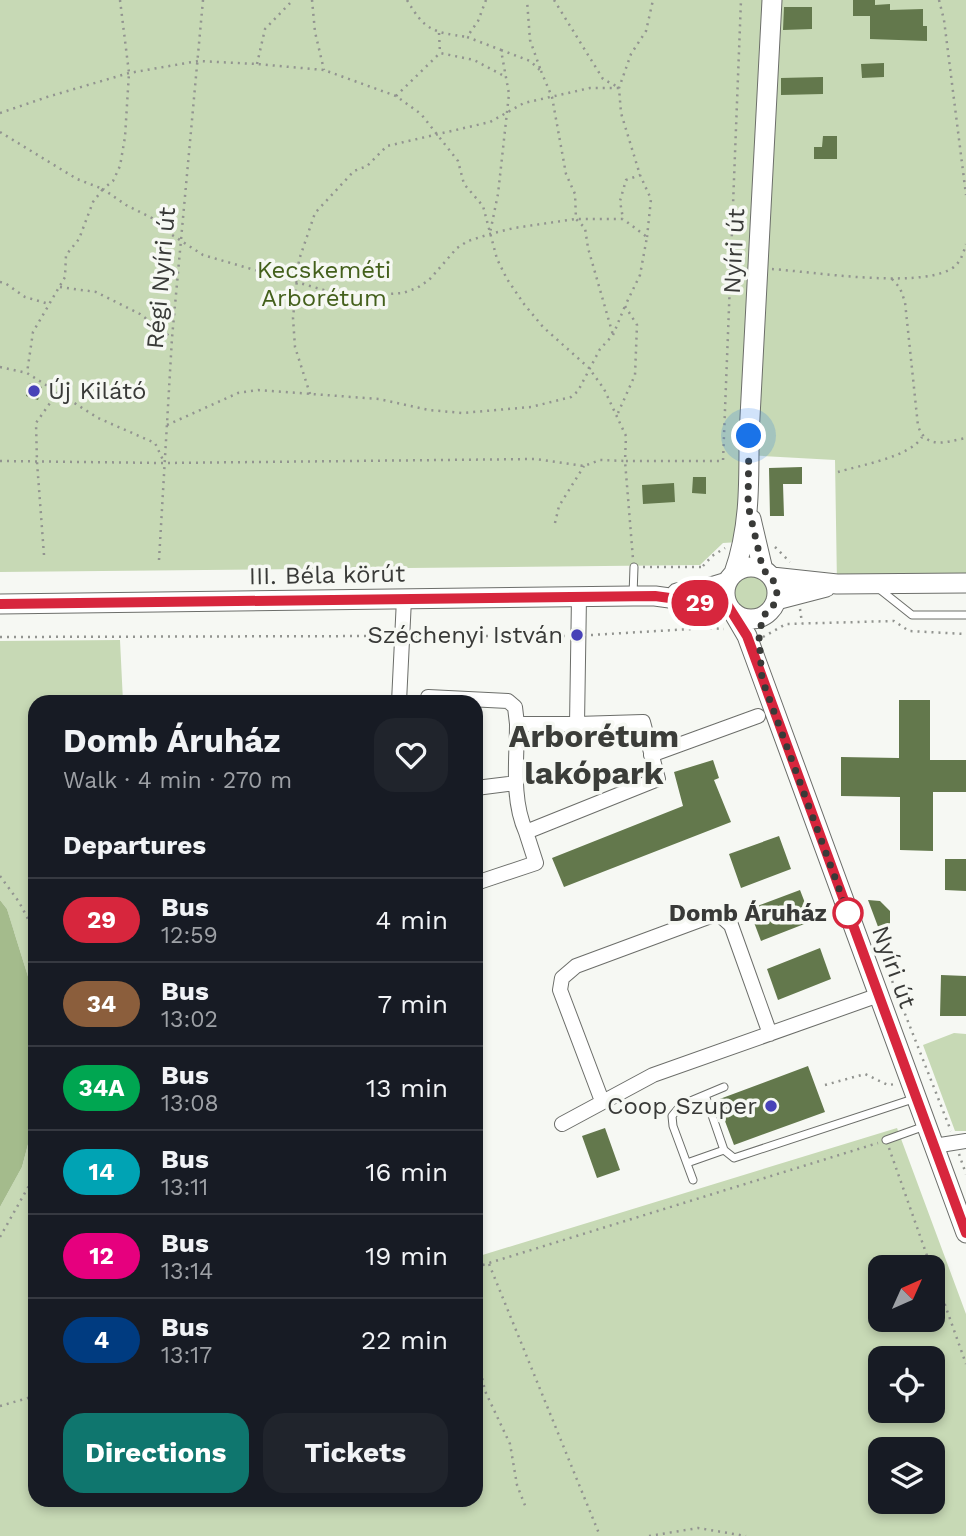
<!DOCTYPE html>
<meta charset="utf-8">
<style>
:root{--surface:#171b24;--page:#20242c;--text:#f1f3f6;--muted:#9ea1a6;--line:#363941;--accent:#0f766e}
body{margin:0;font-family:"Work Sans",sans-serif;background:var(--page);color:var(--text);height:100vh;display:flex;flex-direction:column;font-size:26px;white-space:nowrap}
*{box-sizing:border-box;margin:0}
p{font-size:23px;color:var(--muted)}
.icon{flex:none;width:38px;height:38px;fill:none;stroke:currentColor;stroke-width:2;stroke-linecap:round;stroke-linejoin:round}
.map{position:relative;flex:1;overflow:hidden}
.panel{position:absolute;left:28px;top:695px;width:455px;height:812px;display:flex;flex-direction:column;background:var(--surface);border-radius:21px;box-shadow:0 4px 10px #0003}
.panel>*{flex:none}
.badge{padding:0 14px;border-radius:23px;font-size:24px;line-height:46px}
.needle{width:46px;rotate:45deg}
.tools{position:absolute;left:868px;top:1255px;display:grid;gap:14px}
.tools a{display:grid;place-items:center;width:77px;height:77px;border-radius:14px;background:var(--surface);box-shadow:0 4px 10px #0003;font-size:35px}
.you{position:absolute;width:35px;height:35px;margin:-18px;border:5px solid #fff;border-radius:50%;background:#1a73e8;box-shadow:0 0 0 10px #1a73e833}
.map>.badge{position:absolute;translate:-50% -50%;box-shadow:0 0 0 4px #fff}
h2{padding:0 35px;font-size:26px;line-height:63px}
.round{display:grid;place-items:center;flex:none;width:74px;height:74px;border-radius:21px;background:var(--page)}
.overview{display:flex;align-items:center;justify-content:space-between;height:119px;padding:0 35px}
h1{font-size:33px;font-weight:700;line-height:52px}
.action{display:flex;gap:14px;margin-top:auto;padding:14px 35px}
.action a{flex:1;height:80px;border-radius:21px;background:var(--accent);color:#fff;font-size:28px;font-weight:700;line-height:80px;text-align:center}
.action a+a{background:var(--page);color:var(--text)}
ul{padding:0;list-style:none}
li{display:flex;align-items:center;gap:21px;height:84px;padding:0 35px;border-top:2px solid var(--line)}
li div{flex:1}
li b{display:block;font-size:26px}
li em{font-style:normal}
li .badge{min-width:77px;font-weight:700;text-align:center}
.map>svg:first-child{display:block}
.green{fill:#c7d9b5;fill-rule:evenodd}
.water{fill:#a4bb8c}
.building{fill:#63784c}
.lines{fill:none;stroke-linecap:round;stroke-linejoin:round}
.lane-casing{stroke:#6c6e6a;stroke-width:9}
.street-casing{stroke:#6c6e6a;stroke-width:16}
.secondary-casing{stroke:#6c6e6a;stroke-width:21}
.path{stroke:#929490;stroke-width:2.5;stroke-dasharray:2 5;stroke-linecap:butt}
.lane{stroke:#fff;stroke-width:7}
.street{stroke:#fff;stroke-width:14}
.secondary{stroke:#fff;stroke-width:19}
.line-casing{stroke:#fff;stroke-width:16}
.line{stroke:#d7263d;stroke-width:10}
.walk{stroke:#393a38;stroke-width:7;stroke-dasharray:0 12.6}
.poi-dot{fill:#4842b8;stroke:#f6f8f3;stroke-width:2.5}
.stop-dot{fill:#fff;stroke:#d7263d;stroke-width:3.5}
.labels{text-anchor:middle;stroke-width:7;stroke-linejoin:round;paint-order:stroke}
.street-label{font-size:24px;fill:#393a38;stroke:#f6f8f3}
.park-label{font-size:24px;fill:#44601c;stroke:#f6f8f3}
.poi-label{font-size:24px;fill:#393a38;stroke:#f6f8f3;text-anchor:end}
.stop-label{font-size:24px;font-weight:bold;fill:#393a38;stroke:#f6f8f3;text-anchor:end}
.district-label{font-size:32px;font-weight:bold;fill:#3b3d39;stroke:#f6f8f3}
</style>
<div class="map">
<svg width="966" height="1536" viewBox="0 0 966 1536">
<rect width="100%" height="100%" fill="#f6f8f3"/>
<path class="green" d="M0,0h966v583l-129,1 -2,-124 -89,-5 -7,87 -16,1 -23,22 -700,7z
M731 593a20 20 0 1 1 40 0a20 20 0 1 1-40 0Z
M120,640l3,62h-88v297l-28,-90 -7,-9v-259z
M954,1033l12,1v97h-11l-32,-86z
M35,1118v382h441v-243l421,-129 69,186v222h-966v-329l22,-40zM880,1267h53v53h-53zM880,1358h53v52h-53zM880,1449h53v53h-53z"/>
<path class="water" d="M0,900l7,9 28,90v119l-13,49 -22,40z"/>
<path class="building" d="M853,0h22v5l15,-1v6l33,-1v17h4v15l-57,-2v-23h-17z
M784,7h28v22l-29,1z
M884,63v14l-22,1 -1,-14z
M823,77v17l-42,1v-17z
M823,136h14v23h-23v-12h8z
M30,383l12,4 -4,13 -12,-4z
M802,467v17h-19l1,32h-14l-1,-48z
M693,477h13v17l-14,-1z
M674,483l1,19 -32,2 -1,-19z
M899,700h31v60h36v32h-33v59l-33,-1v-53l-59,-1v-39l58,1z
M713,760l6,18 -5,2 17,42 -167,65 -12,-29 131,-52 -9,-34z
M779,836l12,33 -50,19 -12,-34z
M945,859h21v32l-21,-1z
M800,890l12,31 -51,20 -12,-32z
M868,900l12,1 10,10v12l-10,9z
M820,948l11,31 -53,21 -11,-31z
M941,975l25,1v40h-26z
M808,1066l17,46 -91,33 -17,-45z
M605,1128l15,42 -23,8 -15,-42z"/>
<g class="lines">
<defs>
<path id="lane" d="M878,588l34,27h54
M633,595l1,-28
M705,1095l19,55
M886,1140l39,-14
M687,1163l37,-13 10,8 182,-60
M693,1180l-20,-54 -1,-10 9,-11 43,-18"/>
<path id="street" d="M428,697l80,4 7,6 2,17
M399,702l5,-103
M577,724h-60c0,35 -6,75 9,108l132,-53 -15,-57 -66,2 2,-127
M651,755l107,-39
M476,788l40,-5
M476,883l60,-20 -10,-31
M602,1101l-42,-111 2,-12 14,-12 135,-50h10l10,9 39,109
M562,1124l91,-49 226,-80
M934,1146l32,-5"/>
<path id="secondary" d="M751,519l12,51
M725 593a26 26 0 1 1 52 0a26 26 0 1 1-52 0Z
M734,573c16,-45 15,-90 15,-137l23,-436
M772,577l65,7 129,-1
M677,593l27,-4 23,-7
M776,600l50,-13
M0,604l633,-8h22l73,10
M733,612l14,24 219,597"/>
</defs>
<use href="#lane" class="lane-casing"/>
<use href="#street" class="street-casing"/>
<use href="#secondary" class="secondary-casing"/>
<path class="path" d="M120,0l9,73 -4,64 -5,29 -7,15 -10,8 23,16 26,13 14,13 37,24 145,42 55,-4 14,-5 12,-8 28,-32 11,-7 22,-7 24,-6 62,-9h47l-3,-18 6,-21 14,-5
M312,0l3,32 9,38
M407,0c18,31 26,32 60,37
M486,0l-8,21 -11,16 34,13 8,44 -11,100 -8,39
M554,0l49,79 13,7
M939,0l5,20 22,175
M439,33l1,20
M501,50l29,11 11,10 -11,-31 -3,-40
M257,64l8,-35 28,-29
M541,71l11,26 14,77 9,20 1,25 9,9 3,20 25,87
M396,96l44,-43 34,7 30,16
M0,113l47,-16 82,-24 69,-12 59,3 67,6 72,26 25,18 37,47 6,23 19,22 14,53 10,20 17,25 19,23 46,41 15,21 22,47 -1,25h98l18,-461
M0,132l77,47 26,10 -10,13 -14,37 -13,16 -1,22 -32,55 -6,41
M647,237l4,-38 -11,-24 -19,-62 -2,-25 12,-34 15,-23 7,-31
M772,269c42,3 142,19 177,1 11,-5 14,-16 17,-26
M892,279l8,9 5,14 13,124c9,24 27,16 48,12
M0,282l5,1 20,14 24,7
M60,287l36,5 44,22 32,24
M0,367l27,6 71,45 57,25 8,17
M310,394l-15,-47 -2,-29 6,-58 16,-47 39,-42 13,-5 20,-20 103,-24 34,-19 66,-15h29
M618,413l17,-38 2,-50 -12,-19 15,-31 7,-38 -24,-18
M167,425l71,-32 20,-3 121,9 50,11 33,3 69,-6 40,-10 7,-6 22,-42 13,-14 12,-29
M0,461l164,2 372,-4 48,7 16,-6 25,1 8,98
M838,472c23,-7 72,-15 84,-35
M555,523l4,-17 25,-40
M775,547l15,15
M44,555l-7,-93 -1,-39 21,-30
M159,560l13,-222 31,-338
M703,566l9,-10 13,-8
M643,567h59
M800,609l2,14
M591,635l117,-7 16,1
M416,636h151
M0,637l389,-1
M763,637l23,-13 108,-3 15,10 57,3
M0,876l19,26 16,30
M887,968l64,163
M825,1085l40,-11 23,11 8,-1
M889,1148l42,119
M959,1154l7,20
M0,1237l35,-62
M489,1264l111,272
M476,1267l402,-124
M933,1271l33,93
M476,1351l9,40 25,53 7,41 9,23
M0,1406l35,-10
M649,1536l49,-8 48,8"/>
<use href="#lane" class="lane"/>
<use href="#street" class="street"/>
<use href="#secondary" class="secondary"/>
</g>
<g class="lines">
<defs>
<path id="line" d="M0,604l655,-8 73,10 19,30 219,597"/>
</defs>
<use href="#line" class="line-casing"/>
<use href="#line" class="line"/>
<path class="walk" d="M749,436l-1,69 15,65 9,7 5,15 -4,15 -10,9 -4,20 3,43 86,234"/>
</g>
<g class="poi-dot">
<circle cx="34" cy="391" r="7"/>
<circle cx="577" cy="635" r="7"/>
<circle cx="771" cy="1106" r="7"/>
</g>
<circle class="stop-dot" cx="848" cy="913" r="14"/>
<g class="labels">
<g class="street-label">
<text transform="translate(734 251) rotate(-87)" y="8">Nyíri út</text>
<text transform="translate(161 278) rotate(-85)" y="8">Régi Nyíri út</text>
<text transform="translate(327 575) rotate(-1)" y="8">III. Béla körút</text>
<text transform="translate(894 967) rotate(70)" y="8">Nyíri út</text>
</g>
<g class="park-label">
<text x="324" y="278">Kecskeméti<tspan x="324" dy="28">Arborétum</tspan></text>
</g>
<g class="poi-label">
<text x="48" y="399" text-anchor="start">Új Kilátó</text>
<text x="563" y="643">Széchenyi István</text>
<text x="757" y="1114">Coop Szuper</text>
</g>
<g class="stop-label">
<text x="827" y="921">Domb Áruház</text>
</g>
<g class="district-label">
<text x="594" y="747">Arborétum<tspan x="594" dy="37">lakópark</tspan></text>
</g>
</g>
</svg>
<div class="tools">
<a><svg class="needle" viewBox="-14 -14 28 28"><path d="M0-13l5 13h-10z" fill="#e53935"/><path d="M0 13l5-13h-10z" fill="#9ea1a6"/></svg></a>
<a><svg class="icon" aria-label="locate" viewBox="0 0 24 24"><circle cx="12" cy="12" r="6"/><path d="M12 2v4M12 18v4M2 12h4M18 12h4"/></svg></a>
<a><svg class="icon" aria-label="layers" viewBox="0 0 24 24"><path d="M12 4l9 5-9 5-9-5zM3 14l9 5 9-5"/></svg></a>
</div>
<div class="you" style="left:749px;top:436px"></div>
<b class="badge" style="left:700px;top:603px;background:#d7263d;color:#fff">29</b>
<section class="panel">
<div class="overview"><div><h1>Domb Áruház</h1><p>Walk · 4 min · 270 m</p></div><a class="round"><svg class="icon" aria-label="heart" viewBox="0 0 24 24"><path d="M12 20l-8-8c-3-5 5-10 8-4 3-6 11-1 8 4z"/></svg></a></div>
<h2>Departures</h2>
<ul>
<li><span class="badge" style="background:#d7263d;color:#fff">29</span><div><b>Bus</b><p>12:59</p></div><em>4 min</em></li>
<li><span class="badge" style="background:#8b5e3c;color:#fff">34</span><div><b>Bus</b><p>13:02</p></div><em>7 min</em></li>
<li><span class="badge" style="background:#00a651;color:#fff">34A</span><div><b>Bus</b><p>13:08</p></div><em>13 min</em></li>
<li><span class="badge" style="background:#00a3b4;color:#fff">14</span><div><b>Bus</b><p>13:11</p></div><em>16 min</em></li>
<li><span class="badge" style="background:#e6007e;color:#fff">12</span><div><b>Bus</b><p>13:14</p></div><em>19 min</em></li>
<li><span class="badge" style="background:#003b80;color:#fff">4</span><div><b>Bus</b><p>13:17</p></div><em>22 min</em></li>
</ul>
<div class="action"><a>Directions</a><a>Tickets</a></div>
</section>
</div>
